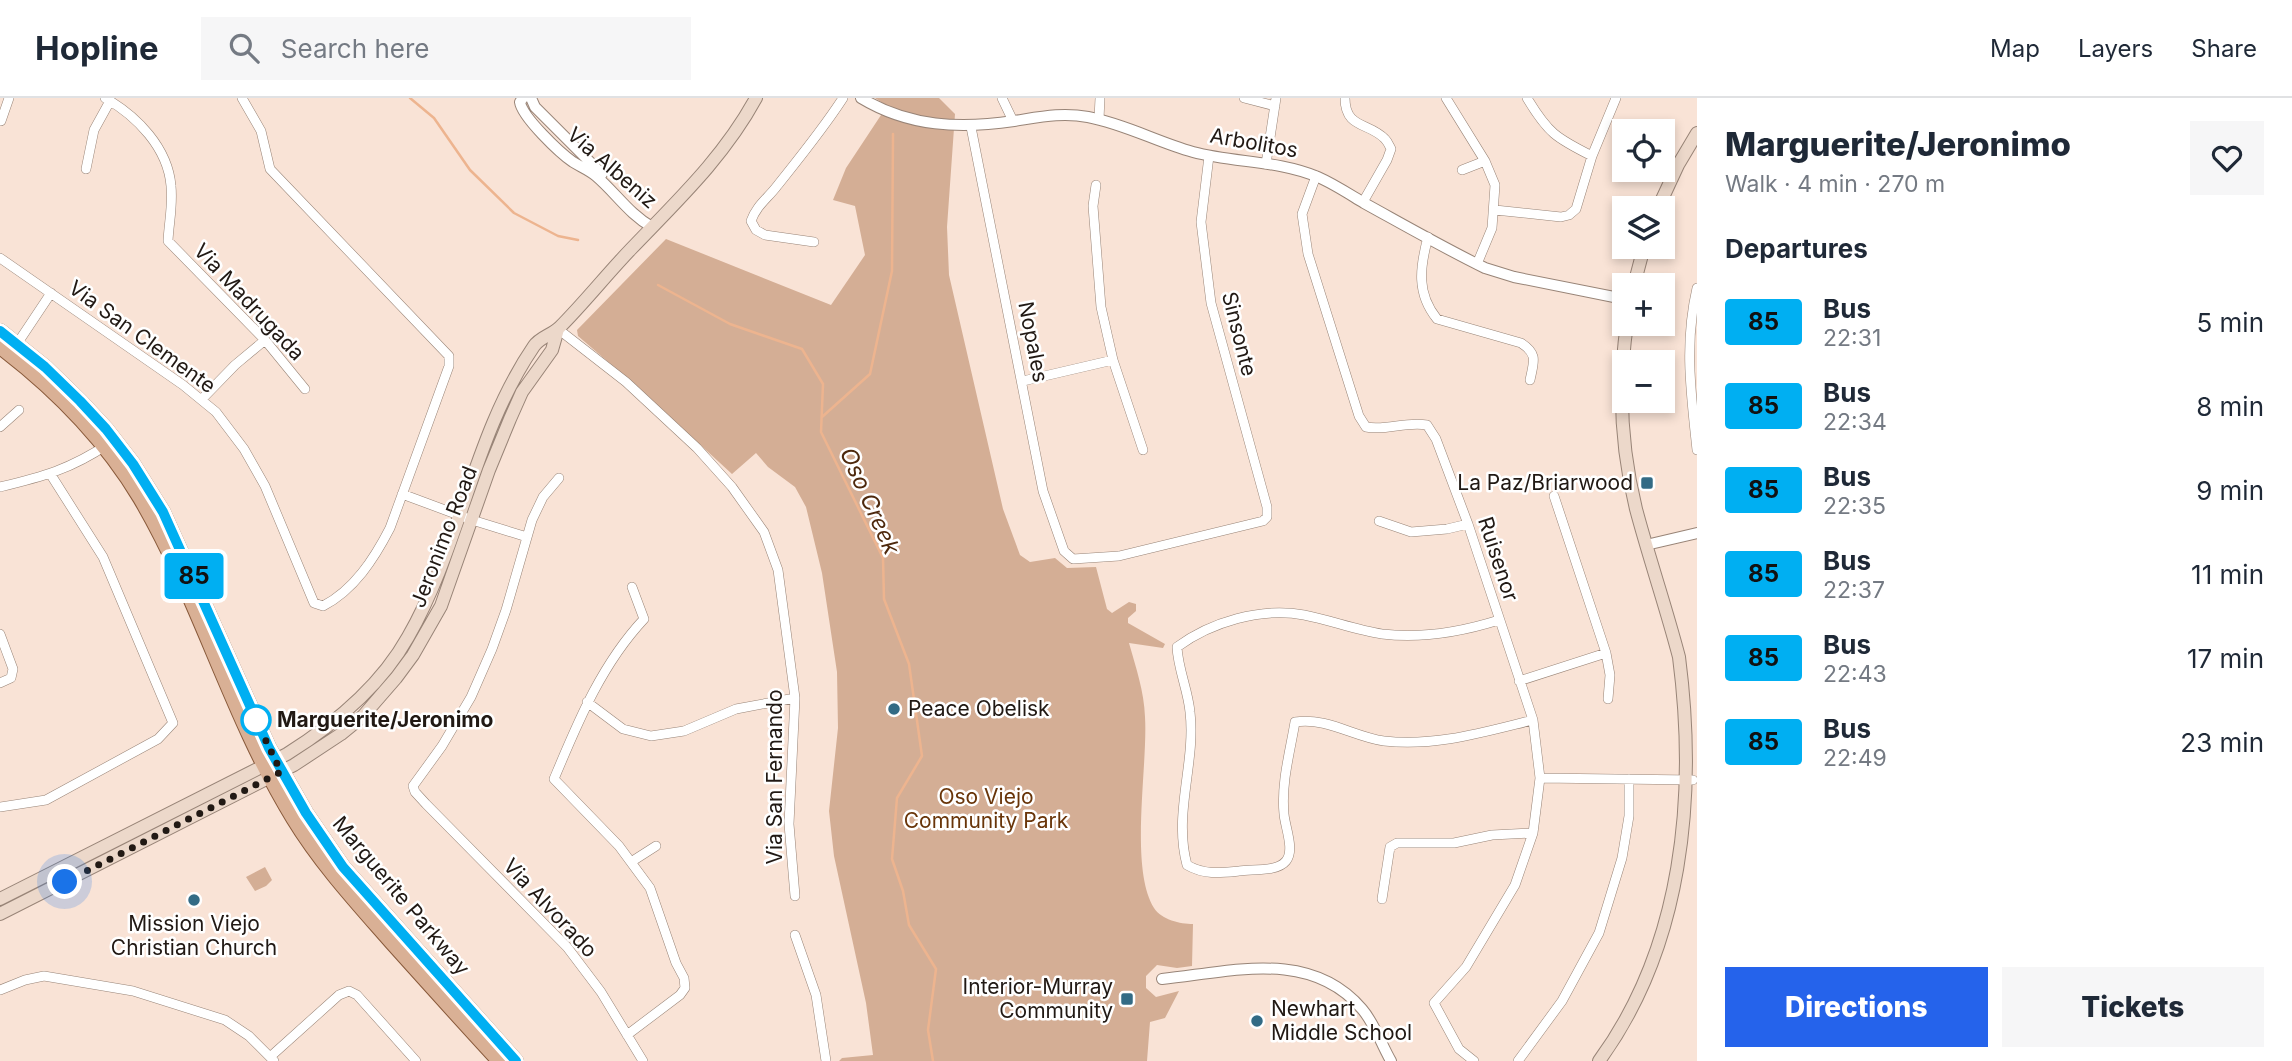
<!DOCTYPE html>
<meta charset="utf-8">
<style>
:root{--surface:#fff;--page:#f6f6f7;--text:#1f2937;--muted:#747a83;--line:#e0e1e3;--accent:#2563eb}
body{margin:0;font-family:Inter,sans-serif;background:var(--page);color:var(--text);height:100vh;display:flex;flex-direction:column;font-size:26px;white-space:nowrap}
*{box-sizing:border-box;margin:0}
p{font-size:23px;color:var(--muted)}
.icon{flex:none;width:38px;height:38px;fill:none;stroke:currentColor;stroke-width:2;stroke-linecap:round;stroke-linejoin:round}
.map{position:relative;flex:1;overflow:hidden}
.panel{display:flex;flex-direction:column;background:var(--surface);width:595px}
.panel>*{flex:none}
.badge{padding:0 14px;border-radius:5px;font-size:24px;line-height:46px}
.controls{position:absolute;left:1612px;top:21px;display:grid;gap:14px}
.controls a{display:grid;place-items:center;width:63px;height:63px;border-radius:0px;background:var(--surface);box-shadow:0 4px 10px #0003;font-size:35px}
.you{position:absolute;width:35px;height:35px;margin:-18px;border:5px solid #fff;border-radius:50%;background:#1a73e8;box-shadow:0 0 0 10px #1a73e833}
.map>.badge{position:absolute;translate:-50% -50%;box-shadow:0 0 0 4px #fff}
h2{padding:0 28px;font-size:26px;line-height:63px}
.round{display:grid;place-items:center;flex:none;width:74px;height:74px;border-radius:0px;background:var(--page)}
.head{display:flex;align-items:center;justify-content:space-between;height:119px;padding:0 28px}
h1{font-size:33px;font-weight:800;line-height:52px}
.primary-button{display:flex;gap:14px;margin-top:auto;padding:14px 28px}
.primary-button a{flex:1;height:80px;border-radius:0px;background:var(--accent);color:#fff;font-size:28px;font-weight:800;line-height:80px;text-align:center}
.primary-button a+a{background:var(--page);color:var(--text)}
ul{padding:0;list-style:none}
li{display:flex;align-items:center;gap:21px;height:84px;padding:0 28px}
li div{flex:1}
li b{display:block;font-size:26px}
li em{font-style:normal}
li .badge{min-width:77px;font-weight:700;text-align:center}
header{display:flex;align-items:center;gap:42px;box-sizing:border-box;height:98px;padding:0 35px;background:var(--surface);border-bottom:2px solid var(--line)}
header strong{font-size:33px}
nav{display:flex;gap:38px;margin-inline-start:auto;font-size:24px}
.search{width:490px;height:63px;background:var(--page);display:flex;align-items:center;gap:18px;box-sizing:border-box;padding:0 24px;border-radius:0px;color:var(--muted);font-size:26px}
main{display:flex;flex:1;min-height:0}
.map>svg:first-child{display:block}
.green{fill:#d4ae95}
.lines{fill:none;stroke-linecap:round;stroke-linejoin:round}
.stream{stroke:#edb48f;stroke-width:2.5}
.minor-casing{stroke:#988477;stroke-width:10}
.tertiary-casing{stroke:#988477;stroke-width:12}
.secondary-casing{stroke:#988477;stroke-width:14}
.primary-casing{stroke:#88593a;stroke-width:16}
.minor{stroke:#fff;stroke-width:9}
.tertiary{stroke:#fff;stroke-width:10}
.secondary{stroke:#ecd8ca;stroke-width:12}
.primary{stroke:#d9b095;stroke-width:14}
.line-casing{stroke:#fff;stroke-width:16}
.line{stroke:#00aff2;stroke-width:10}
.walk{stroke:#211914;stroke-width:7;stroke-dasharray:0 12.6}
.poi-dot{fill:#336b85;stroke:#fff;stroke-width:2.5}
.stop-dot{fill:#fff;stroke:#00aff2;stroke-width:3.5}
.labels{text-anchor:middle;stroke-width:5;stroke-linejoin:round;paint-order:stroke}
.street-label{font-size:21px;fill:#211914;stroke:#fff}
.poi-label{font-size:21px;fill:#211914;stroke:#fff;text-anchor:end}
.stop-label{font-size:21px;font-weight:bold;fill:#211914;stroke:#fff;text-anchor:start}
.park-label{font-size:21px;fill:#693509;stroke:#fff}
.water-label{font-size:23px;font-style:italic;fill:#4e290d;stroke:#fff}
</style>
<header>
<strong>Hopline</strong>
<div class="search"><svg class="icon" aria-label="search" viewBox="0 0 24 24"><circle cx="10" cy="10" r="6"/><path d="M15 15l6 6"/></svg>Search here</div>
<nav><a>Map</a><a>Layers</a><a>Share</a></nav>
</header>
<main>
<div class="map">
<svg width="1697" height="963" viewBox="0 0 1697 963">
<rect width="100%" height="100%" fill="#f9e3d6"/>
<path class="green" d="M875,0h64l16,16 -8,113 2,48 54,234 17,46 10,7 25,-4 12,10 29,-1 11,42 5,4 17,-11 7,2v7l-8,7v5l37,21 -2,4 -34,-5c7,25 15,48 16,74 3,49 -16,151 9,191 8,12 26,16 39,16l-1,42 -15,2 -20,-3 -11,11v12l10,9 23,-6 -14,27 -15,4 -3,39h-308l3,-3 31,-3 -7,-52 -32,-147 -5,-45 9,-83 -1,-56 -15,-99 -16,-66 -11,-20 -27,-20 -12,-14 -24,21 -97,-89 -57,-49 -1,-6 89,-91 165,66 34,-50 -10,-49 -22,-6 13,-32 41,-62z
M265,769l7,13 -6,6 -11,5 -9,-14z"/>
<g class="lines">
<path class="stream" d="M410,0l24,20 36,52 44,43 44,23 20,4
M658,187l72,39 72,25 21,35 -2,48 62,126 1,41 25,65 13,92 -25,42 -5,61 11,32 6,34 27,44 -8,61 5,31
M822,319l48,-43 22,-103 1,-137"/>
<defs>
<path id="minor" d="M105,0c32,18 63,50 66,88 2,19 -2,36 -3,55l97,99 40,49
M1002,0l11,23
M1244,0l31,8
M1345,0c0,31 24,24 40,41 3,3 4,6 6,10l-4,11 -24,42
M1446,0l39,63 10,24 -3,43 -15,36
M1527,0c21,35 29,40 65,58
M1099,21l1,-21
M1,23l8,-23
M971,29l72,364 21,60 9,8 46,-3 144,-35 4,-4v-10l-56,-204 -10,-81 8,-66
M1266,66l10,-66
M86,71l8,-39 16,-29
M1462,72l23,-9
M1316,78l-14,38 6,40 51,162 7,11c21,4 40,-6 61,-2l9,14 32,85 65,196 7,58 -7,55 -18,52 -49,82 -32,36 25,46 15,12
M1096,87l-3,21 8,101 12,53 30,90
M1495,112l66,7 8,-2 7,-6 16,-53 24,-58
M1428,139c-8,30 -12,56 9,82l84,24c17,11 13,18 9,37
M814,144l-49,-7 -9,-5 -5,-9c5,-15 17,-23 26,-35 23,-29 46,-57 66,-88
M0,160l183,127 33,27 28,37 21,37 49,117 9,3c31,-16 51,-47 67,-78l59,-162v-10l-179,-187 -9,-38 -19,-33
M1697,190c-13,56 -6,105 0,162
M558,231l68,53 71,66 35,39 32,45 14,38 17,128 -6,126 6,72
M17,246l34,-51
M1023,283l90,-21
M202,301l33,-34 30,-25
M0,329l19,-17
M559,380l-16,19 -11,23 -26,90 -14,39 -21,48 -29,49 -29,40 2,6 11,12 141,143 34,45 42,69
M0,389c42,-10 71,-18 108,-43
M402,396l70,26 55,17
M1554,398l52,157 4,22 -2,24
M1379,423l32,11 36,-3 21,-5
M1499,522c-38,12 -76,19 -117,14 -26,-4 -52,-14 -78,-19 -43,-8 -93,7 -127,32 1,22 11,43 13,65 6,51 -17,101 -3,153 17,10 33,8 52,6 14,-2 38,1 47,-10 9,-11 -1,-34 -2,-47 -3,-31 6,-62 11,-92 32,-5 59,15 89,19 51,6 100,-9 149,-21
M0,536l13,35 -2,9 -11,5
M1519,583l87,-28
M587,604l36,27 28,7 33,-5 52,-22 59,-11
M1540,680l153,2
M0,709l46,-7 112,-61 15,-16 -70,-166 -52,-82
M631,764l25,-16
M1382,801l8,-52 7,-4h57l38,-8 41,-2
M795,837l21,60 10,66
M0,892l25,-10 19,-4 89,15 92,29 24,16 25,25
M627,937l53,-40 5,-7 -1,-10 -8,-15 -26,-75 -31,-42 -65,-67c24,-57 47,-114 90,-160l-12,-32
M270,959l69,-62 10,-4 8,4 59,66
M1518,963l44,-60 37,-68 23,-75 7,-42v-37"/>
<path id="tertiary" d="M523,0l-3,4c2,15 40,51 53,60 8,5 16,8 23,14 20,17 33,38 56,51
M531,0l4,9 67,67
M861,0c48,29 99,31 153,23 26,-4 48,-9 74,-4 37,7 69,25 105,35 41,11 85,8 125,25 16,7 31,17 46,26 40,22 80,45 121,65l29,9 110,22
M1646,447l51,-12
M1162,881c68,-7 148,-31 200,30 13,15 19,35 29,52"/>
<path id="secondary" d="M1658,110l20,-43 19,-32
M1634,187l10,-38
M0,801l287,-145c48,-30 93,-67 121,-117 53,-92 65,-202 126,-291 6,-9 18,-11 26,-19 24,-24 47,-53 71,-78 46,-48 93,-92 125,-151
M0,816l294,-149 47,-31 22,-18 33,-38 17,-23 28,-49 48,-136 21,-51 12,-27 30,-42 6,-21
M1599,963c84,-115 98,-265 80,-404 -13,-50 -30,-99 -43,-148 -15,-61 -18,-124 -9,-185"/>
<path id="primary" d="M0,233l45,36 35,34 26,28 27,35 30,48 106,236 37,65 37,54 173,194
M0,249c54,41 105,93 140,151 60,102 91,219 153,320 28,46 64,85 99,125 35,39 71,79 107,118"/>
</defs>
<use href="#minor" class="minor-casing"/>
<use href="#tertiary" class="tertiary-casing"/>
<use href="#secondary" class="secondary-casing"/>
<use href="#primary" class="primary-casing"/>
<use href="#minor" class="minor"/>
<use href="#tertiary" class="tertiary"/>
<use href="#secondary" class="secondary"/>
<use href="#primary" class="primary"/>
</g>
<g class="lines">
<defs>
<path id="line" d="M0,233l45,36 35,34 26,28 27,35 30,48 106,236 37,65 37,54 173,194"/>
</defs>
<use href="#line" class="line-casing"/>
<use href="#line" class="line"/>
<path class="walk" d="M65,784l216,-110 -25,-52"/>
</g>
<g class="poi-dot">
<rect x="1640" y="378" width="14" height="14" rx="3.5"/>
<circle cx="894" cy="611" r="7"/>
<circle cx="194" cy="802" r="7"/>
<rect x="1120" y="894" width="14" height="14" rx="3.5"/>
<circle cx="1257" cy="923" r="7"/>
</g>
<circle class="stop-dot" cx="256" cy="622" r="14"/>
<g class="labels">
<g class="street-label">
<text transform="translate(1254 45) rotate(10)" y="7">Arbolitos</text>
<text transform="translate(612 70) rotate(41)" y="7">Via Albeniz</text>
<text transform="translate(249 204) rotate(47)" y="7">Via Madrugada</text>
<text transform="translate(1239 236) rotate(76)" y="7">Sinsonte</text>
<text transform="translate(142 239) rotate(36)" y="7">Via San Clemente</text>
<text transform="translate(1033 244) rotate(79)" y="7">Nopales</text>
<text transform="translate(444 439) rotate(-69)" y="7">Jeronimo Road</text>
<text transform="translate(1498 461) rotate(72)" y="7">Ruisenor</text>
<text transform="translate(775 679) rotate(-90)" y="7">Via San Fernando</text>
<text transform="translate(401 798) rotate(50)" y="7">Marguerite Parkway</text>
<text transform="translate(550 810) rotate(47)" y="7">Via Alvorado</text>
</g>
<g class="poi-label">
<text x="1633" y="392">La Paz/Briarwood</text>
<text x="908" y="618" text-anchor="start">Peace Obelisk</text>
<text x="194" y="833" text-anchor="middle">Mission Viejo<tspan x="194" dy="24">Christian Church</tspan></text>
<text x="1113" y="896">Interior-Murray<tspan x="1113" dy="24">Community</tspan></text>
<text x="1271" y="918" text-anchor="start">Newhart<tspan x="1271" dy="24">Middle School</tspan></text>
</g>
<g class="stop-label">
<text x="277" y="629">Marguerite/Jeronimo</text>
</g>
<g class="park-label">
<text x="986" y="706">Oso Viejo<tspan x="986" dy="24">Community Park</tspan></text>
</g>
<g class="water-label">
<text transform="translate(870 403) rotate(66)" y="8">Oso Creek</text>
</g>
</g>
</svg>
<div class="controls">
<a><svg class="icon" aria-label="locate" viewBox="0 0 24 24"><circle cx="12" cy="12" r="6"/><path d="M12 2v4M12 18v4M2 12h4M18 12h4"/></svg></a>
<a><svg class="icon" aria-label="layers" viewBox="0 0 24 24"><path d="M12 4l9 5-9 5-9-5zM3 14l9 5 9-5"/></svg></a>
<a>+</a>
<a>−</a>
</div>
<div class="you" style="left:65px;top:784px"></div>
<b class="badge" style="left:194px;top:478px;background:#00aff2;color:#111">85</b>
</div>
<section class="panel">
<div class="head"><div><h1>Marguerite/Jeronimo</h1><p>Walk · 4 min · 270 m</p></div><a class="round"><svg class="icon" aria-label="heart" viewBox="0 0 24 24"><path d="M12 20l-8-8c-3-5 5-10 8-4 3-6 11-1 8 4z"/></svg></a></div>
<h2>Departures</h2>
<ul>
<li><span class="badge" style="background:#00aff2;color:#111">85</span><div><b>Bus</b><p>22:31</p></div><em>5 min</em></li>
<li><span class="badge" style="background:#00aff2;color:#111">85</span><div><b>Bus</b><p>22:34</p></div><em>8 min</em></li>
<li><span class="badge" style="background:#00aff2;color:#111">85</span><div><b>Bus</b><p>22:35</p></div><em>9 min</em></li>
<li><span class="badge" style="background:#00aff2;color:#111">85</span><div><b>Bus</b><p>22:37</p></div><em>11 min</em></li>
<li><span class="badge" style="background:#00aff2;color:#111">85</span><div><b>Bus</b><p>22:43</p></div><em>17 min</em></li>
<li><span class="badge" style="background:#00aff2;color:#111">85</span><div><b>Bus</b><p>22:49</p></div><em>23 min</em></li>
</ul>
<div class="primary-button"><a>Directions</a><a>Tickets</a></div>
</section>
</main>
